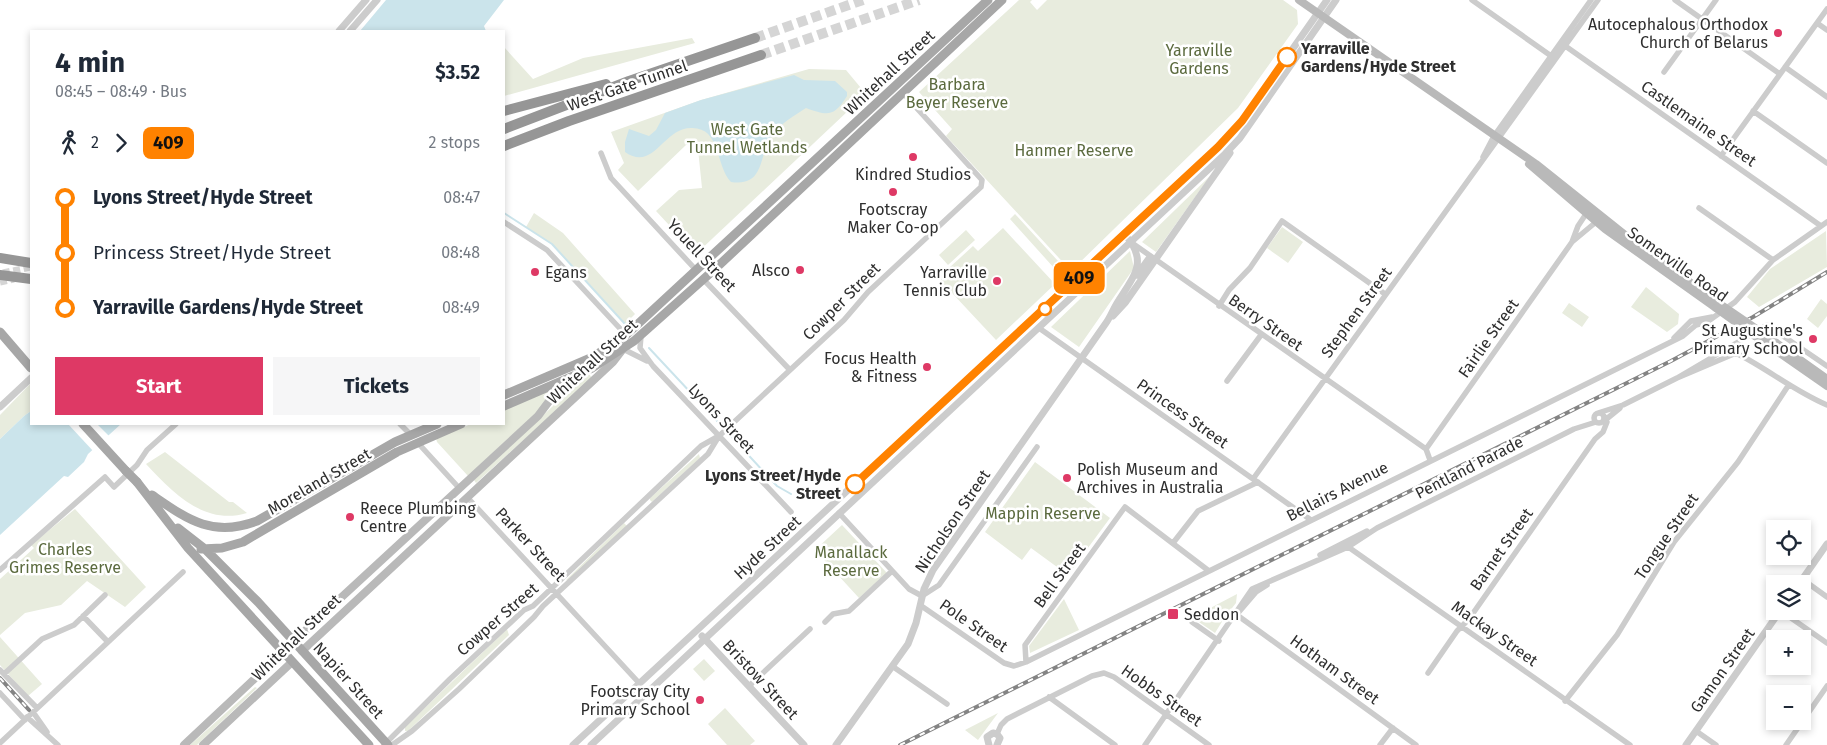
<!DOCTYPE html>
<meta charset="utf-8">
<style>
:root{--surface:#fff;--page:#f6f6f7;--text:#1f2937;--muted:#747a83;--accent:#de3965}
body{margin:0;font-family:"Fira Sans",sans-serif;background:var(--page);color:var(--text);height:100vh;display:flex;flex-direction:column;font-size:19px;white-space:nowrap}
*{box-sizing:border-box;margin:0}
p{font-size:16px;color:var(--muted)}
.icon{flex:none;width:28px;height:28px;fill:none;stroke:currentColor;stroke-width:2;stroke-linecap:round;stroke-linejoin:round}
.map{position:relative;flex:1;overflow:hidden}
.details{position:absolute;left:30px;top:30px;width:475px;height:395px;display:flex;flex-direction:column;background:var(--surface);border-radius:0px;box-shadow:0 2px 8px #0003}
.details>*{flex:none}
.badge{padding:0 10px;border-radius:8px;font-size:18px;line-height:32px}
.fabs{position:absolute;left:1766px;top:520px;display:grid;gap:10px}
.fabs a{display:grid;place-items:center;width:45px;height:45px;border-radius:0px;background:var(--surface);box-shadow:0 2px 8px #0003;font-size:25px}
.map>.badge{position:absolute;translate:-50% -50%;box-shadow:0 0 0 2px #fff}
.legs{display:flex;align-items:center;gap:8px;height:55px;padding:0 25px;font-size:16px}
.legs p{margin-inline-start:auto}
.headline{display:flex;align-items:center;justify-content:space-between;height:85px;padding:0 25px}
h1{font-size:28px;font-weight:700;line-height:38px}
.button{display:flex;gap:10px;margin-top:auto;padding:10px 25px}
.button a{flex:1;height:58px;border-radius:0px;background:var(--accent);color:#fff;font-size:20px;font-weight:700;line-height:58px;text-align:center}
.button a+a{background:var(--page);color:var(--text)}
ul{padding:0 25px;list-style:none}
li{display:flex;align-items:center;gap:18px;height:55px;font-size:19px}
li i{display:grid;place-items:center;width:8px;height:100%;margin:0 6px;background:currentColor}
li i::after{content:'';width:12px;height:12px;margin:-6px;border:4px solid;border-radius:50%;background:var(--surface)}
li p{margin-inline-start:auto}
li:first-child i{background:linear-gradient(#0000 50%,currentColor 0)}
li:last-child i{background:linear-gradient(currentColor 50%,#0000 0)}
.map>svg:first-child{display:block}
.green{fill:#e8ecde}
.water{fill:#cbe4eb}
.pier{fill:#fff}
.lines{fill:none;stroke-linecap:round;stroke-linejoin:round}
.stream{stroke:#cbe4eb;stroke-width:2}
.tertiary-tunnel{stroke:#d5d5d5;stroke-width:7;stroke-dasharray:7 3.5;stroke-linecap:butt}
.motorway-tunnel{stroke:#d5d5d5;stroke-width:10;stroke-dasharray:10 5;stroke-linecap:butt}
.minor{stroke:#ccc;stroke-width:5.5}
.tertiary{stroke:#ccc;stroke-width:7}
.secondary{stroke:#b9b9b9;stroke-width:8}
.primary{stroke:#a7a7a7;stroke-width:9}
.motorway{stroke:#969696;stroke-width:10}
.rail-casing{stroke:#848484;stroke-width:4}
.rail{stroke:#fff;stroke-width:2;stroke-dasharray:5.5;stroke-linecap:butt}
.secondary-bridge{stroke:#b9b9b9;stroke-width:8}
.primary-bridge{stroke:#a7a7a7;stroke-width:9}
.motorway-bridge{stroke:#969696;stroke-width:10}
.line-1-casing{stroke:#fff;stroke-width:11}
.line-1{stroke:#ff8200;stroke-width:8}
.poi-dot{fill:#de3965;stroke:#fff;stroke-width:2}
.stop-1-dot{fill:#fff;stroke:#ff8200;stroke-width:2.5}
.labels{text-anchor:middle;stroke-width:5;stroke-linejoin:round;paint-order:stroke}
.poi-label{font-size:16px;fill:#2f2f2f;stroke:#fff;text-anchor:end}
.stop-label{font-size:16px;font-weight:bold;fill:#2f2f2f;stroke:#fff;text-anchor:start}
.park-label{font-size:16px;fill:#5b6a3e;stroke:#fff}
.street-label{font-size:16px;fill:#2f2f2f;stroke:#fff}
</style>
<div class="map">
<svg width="1827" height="745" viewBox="0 0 1827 745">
<rect width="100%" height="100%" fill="#fff"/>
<path class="green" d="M1019,0h13l-2,2 7,8 10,-10h236l14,10 1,14 -60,84 -167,163 -125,-135 6,-7 -33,-37z
M692,38l3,5 -191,53v-49l29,32 50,-21z
M809,69l37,1 20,24 -170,160 -40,-43 23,-21 23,-2 -4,-39 -6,-4h-6l-48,46 -20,-21 6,-7 -13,-31 90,-32z
M1210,176l-54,76 -14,-10z
M534,213l29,20 72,81 -10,10 -73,-80 -26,-17z
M1015,214l54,59 -6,5 -53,-59z
M1282,227l21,15 -15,21 -21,-15z
M1003,228l52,56 -59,56 -58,-62 35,-32 5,5z
M966,230l9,10 -27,25 -9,-10z
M1826,231l1,36 -68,40 -12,-10 23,-28z
M1130,251l4,17 -55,79 -28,-20z
M1646,287l33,27 -1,10 -11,8 -36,-25z
M1821,299l6,5v12l-9,12 -11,-9z
M1569,303l20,14 -7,10 -20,-14z
M589,374l3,4 -10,9 -106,96 -2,-3 79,-74 17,-23z
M31,383v28l-7,5 -24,23v-24z
M548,391l2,4 -14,18 -68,63 -31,-34 -1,-4 35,-14h33v-14z
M165,452l64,50h4l14,11c-43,13 -75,-21 -101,-49z
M699,454l1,4 -48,44 -2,-2v-2z
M1035,462l75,56 -42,57 -37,-27 -9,12 -37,-28z
M75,509l71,78 -21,20 -38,-26 -26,24 -36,8 -25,22v-56l34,-31 -3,-3z
M624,523l3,3 -59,55 -2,-1z
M842,525l45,48 -28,25 -44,-48z
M1237,594l-1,9 -11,14 -28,-2z
M1064,599l15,31 -49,23 -1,-7z
M1197,617l26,2v1l-8,13 -19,-13z
M507,629l2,6 -101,96h-3v-4z
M0,637l42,47 -14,12 -28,-31z
M704,659l11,12 -11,10 -11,-12z
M255,687l2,1 -60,57h-7z
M725,708l30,33 -5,4h-23l-19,-21z
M998,713l-20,27 -13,-10z"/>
<path class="water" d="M386,0h118l-20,26 2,5h-126z
M794,75l10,5 31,1 12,11v4c-13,21 -19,20 -41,12 -11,7 -26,16 -34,27 -14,22 -7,52 -41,47 -16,-17 -10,-55 -40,-54 -28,0 -37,44 -66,24v-10l4,-13 20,7 7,-6 9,-17 36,-13z
M31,411v13h90l-33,30 -4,8 -16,15 -4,-1 -64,59v-96l24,-23z"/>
<path class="pier" d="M68,424h29l13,13 -16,15z"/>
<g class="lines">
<path class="stream" d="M504,213l48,31 73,80
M649,348l71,76
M728,433l49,53 14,8"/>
<path class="tertiary-tunnel" d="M3,273l28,-6
M0,282l14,-3"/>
<path class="motorway-tunnel" d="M755,38l108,-38
M761,55l158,-55"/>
<path class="minor" d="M1472,0l82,58
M1675,0l105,74
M1817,23l10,7
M1561,43l260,183
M1785,67l42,30
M1664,72l52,-72
M1753,111l74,52
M601,153l10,25 85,92
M1721,156l106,-147
M1483,157l11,-21 97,-136
M1699,208l74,52
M504,222l43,28 79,85
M1572,242l24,-20
M1132,243l294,206 4,11
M703,279l87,91
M1219,306l10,-16 21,-22 32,-47 103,73
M1696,325l11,-3 28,-20 38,-42 54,-38
M1039,328l272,192
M641,336l-1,12 13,18 138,146
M1674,338l17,-17 21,-4
M623,349l24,12
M1736,353c32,16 58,38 91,52
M1677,378l90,-53 60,41
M1227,381l34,-46
M1594 418a5 5 0 1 1 10 0a5 5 0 1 1-10 0Z
M1598,413l25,-8 54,-27 59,-25
M1604,421l16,-13
M400,424l11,11
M418,443l42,46
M1426,449l146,-207 6,-16 8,-12
M1253,479l345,-479
M467,497l173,187
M839,513l70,76 13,7 17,-11 98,-138
M1173,543l25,-32 60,-29
M1344,544l286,201
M1320,555l47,-24
M0,570l105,-93 9,10 23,-22 10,-15 29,-26
M1802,579l25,18
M920,605l84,58 10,3 12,-4 657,-326 13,-11
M1781,611l46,32
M1238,613l18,-21 11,-7
M1237,615l179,130
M83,616l25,26
M825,622l8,-8 16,-3 43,-40
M1192,622l27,19
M1026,662l-1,-17 100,-138 84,64
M892,666l55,38
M0,670l37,38
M1428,673l29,-42 12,-12 126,-180 8,-7 4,-10 -3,-6
M4,674l38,-35 32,-14 31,-30
M749,686l61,-57
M0,693l25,27
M1049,697l66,48
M1565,701l52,-66 57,-93 64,-80 50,-76
M33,712l14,20
M27,717l31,28
M1696,731l20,14
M997,734l4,-9 6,-6 85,-43 12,-3 10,4 95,68
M0,743l183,-171
M384,745l66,-66 74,-69 9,-4 168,-160 16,-9
M392,745l20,-14 47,-42 75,-72 9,-11 165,-152 11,-18 125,-116 24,-28 113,-105 1,-7 -79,-87
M1145,745l107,-156 96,-42 29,-19 197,-99 22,-7
M1380,745l13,-17
M1786,745l41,-59"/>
<path class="tertiary" d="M339,31l27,-31
M350,31l27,-31
M1137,275l13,-18
M1113,316l12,-13 105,-150
M0,407l31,-29
M1799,584l28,-40
M702,636l102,109
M573,745l645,-598 24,-26 85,-121
M591,745l634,-591 15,-16 96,-138
M836,745l72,-101 8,-21 8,-34 9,-19 173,-247c5,-7 8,-16 13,-23 16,-25 29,-40 6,-65
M989,745l-2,-8 6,-4 4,1 3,4 -3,7
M1686,745l94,-134"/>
<path class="secondary" d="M1299,0l237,164 94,75 90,65
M1529,164l76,65 111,79
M1761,332l66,47
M1755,336l72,50
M294,641l244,-225 27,-36
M302,651l281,-261 30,-28 10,-13
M184,745l99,-93
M203,745l89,-83"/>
<path class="primary" d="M0,332l31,36
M504,395l89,-38 33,-22 362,-335
M504,406l88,-38 42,-27 82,-73 286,-268
M83,424l43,47
M137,482l51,66 181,197
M152,495c35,24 60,43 105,26l138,-79 42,-18
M178,528l27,21 53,53 130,143
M201,549l21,-1 21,-6 154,-90 64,-28"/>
<path class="motorway" d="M504,111l102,-27
M504,129l125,-48 126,-43
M504,146l65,-25 192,-66
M0,258l31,5"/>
<defs>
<path id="rail" d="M0,678l29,32
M900,745l771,-384 82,-44 74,-45"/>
</defs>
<use href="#rail" class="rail-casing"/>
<use href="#rail" class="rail"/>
<path class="secondary-bridge" d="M1720,304l41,28
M1716,308l39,28"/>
<path class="primary-bridge" d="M126,471l11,11"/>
<path class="motorway-bridge" d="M0,275l31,4"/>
</g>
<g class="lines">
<defs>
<path id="line-1" d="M855,484l363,-337 24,-26 45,-64"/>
</defs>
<use href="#line-1" class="line-1-casing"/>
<use href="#line-1" class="line-1"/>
</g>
<g class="poi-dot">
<circle cx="1778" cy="33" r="5"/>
<circle cx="913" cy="157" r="5"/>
<circle cx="893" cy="192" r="5"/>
<circle cx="800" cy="270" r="5"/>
<circle cx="535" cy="272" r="5"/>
<circle cx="997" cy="281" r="5"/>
<circle cx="1813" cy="339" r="5"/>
<circle cx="927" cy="367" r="5"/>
<circle cx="1067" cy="478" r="5"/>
<circle cx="350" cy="517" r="5"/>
<rect x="1167" y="608" width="12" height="12" rx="2.5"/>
<circle cx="700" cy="700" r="5"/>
</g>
<g class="stop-1-dot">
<circle cx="1287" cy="57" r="9"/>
<circle cx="1045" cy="309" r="6"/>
<circle cx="855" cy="484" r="9"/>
</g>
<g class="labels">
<g class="poi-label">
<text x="1768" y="30">Autocephalous Orthodox<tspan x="1768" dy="18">Church of Belarus</tspan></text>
<text x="913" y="180" text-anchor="middle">Kindred Studios</text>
<text x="893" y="215" text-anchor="middle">Footscray<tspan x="893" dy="18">Maker Co-op</tspan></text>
<text x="790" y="276">Alsco</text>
<text x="545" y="278" text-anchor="start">Egans</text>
<text x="987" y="278">Yarraville<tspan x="987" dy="18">Tennis Club</tspan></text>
<text x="1803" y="336">St Augustine's<tspan x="1803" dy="18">Primary School</tspan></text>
<text x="917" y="364">Focus Health<tspan x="917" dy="18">&amp; Fitness</tspan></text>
<text x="1077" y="475" text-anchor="start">Polish Museum and<tspan x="1077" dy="18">Archives in Australia</tspan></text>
<text x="360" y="514" text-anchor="start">Reece Plumbing<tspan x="360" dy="18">Centre</tspan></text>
<text x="1184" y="620" text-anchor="start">Seddon</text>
<text x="690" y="697">Footscray City<tspan x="690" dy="18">Primary School</tspan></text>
</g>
<g class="stop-label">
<text x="1301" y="54">Yarraville<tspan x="1301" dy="18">Gardens/Hyde Street</tspan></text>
<text x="841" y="481" text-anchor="end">Lyons Street/Hyde<tspan x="841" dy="18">Street</tspan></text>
</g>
<g class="park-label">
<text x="1199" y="56">Yarraville<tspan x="1199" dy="18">Gardens</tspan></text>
<text x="957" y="90">Barbara<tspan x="957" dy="18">Beyer Reserve</tspan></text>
<text x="747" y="135">West Gate<tspan x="747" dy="18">Tunnel Wetlands</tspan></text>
<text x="1074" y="156">Hanmer Reserve</text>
<text x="1043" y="519">Mappin Reserve</text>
<text x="65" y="555">Charles<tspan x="65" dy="18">Grimes Reserve</tspan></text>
<text x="851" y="558">Manallack<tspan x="851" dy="18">Reserve</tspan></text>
</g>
<g class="street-label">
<text transform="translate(889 72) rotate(-43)" y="6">Whitehall Street</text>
<text transform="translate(627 85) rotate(-19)" y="6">West Gate Tunnel</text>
<text transform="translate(1699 123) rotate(35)" y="6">Castlemaine Street</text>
<text transform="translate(702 255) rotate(47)" y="6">Youell Street</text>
<text transform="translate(1678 264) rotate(35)" y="6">Somerville Road</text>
<text transform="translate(841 301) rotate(-45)" y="6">Cowper Street</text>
<text transform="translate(1356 312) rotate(-54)" y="6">Stephen Street</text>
<text transform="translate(1266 322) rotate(35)" y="6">Berry Street</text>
<text transform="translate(1488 338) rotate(-55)" y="6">Fairlie Street</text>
<text transform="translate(592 361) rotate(-43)" y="6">Whitehall Street</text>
<text transform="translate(1183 413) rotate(35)" y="6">Princess Street</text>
<text transform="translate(722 418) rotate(47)" y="6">Lyons Street</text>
<text transform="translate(1469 467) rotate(-27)" y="6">Pentland Parade</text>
<text transform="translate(319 481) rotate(-30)" y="6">Moreland Street</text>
<text transform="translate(1337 491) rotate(-27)" y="6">Bellairs Avenue</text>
<text transform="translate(952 521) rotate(-56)" y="6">Nicholson Street</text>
<text transform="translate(1666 536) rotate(-56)" y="6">Tongue Street</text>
<text transform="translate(531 544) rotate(47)" y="6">Parker Street</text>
<text transform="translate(767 547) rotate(-43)" y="6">Hyde Street</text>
<text transform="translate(1501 549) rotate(-55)" y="6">Barnet Street</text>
<text transform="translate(1059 575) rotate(-54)" y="6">Bell Street</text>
<text transform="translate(497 619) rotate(-41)" y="6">Cowper Street</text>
<text transform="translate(974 625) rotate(35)" y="6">Pole Street</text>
<text transform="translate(1495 633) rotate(35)" y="6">Mackay Street</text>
<text transform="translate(296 637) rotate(-44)" y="6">Whitehall Street</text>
<text transform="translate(1335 669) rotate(36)" y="6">Hotham Street</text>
<text transform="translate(1722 670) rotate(-55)" y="6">Gamon Street</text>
<text transform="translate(761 679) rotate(47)" y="6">Bristow Street</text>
<text transform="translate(349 680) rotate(48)" y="6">Napier Street</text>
<text transform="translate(1162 695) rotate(35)" y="6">Hobbs Street</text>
</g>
</g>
</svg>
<div class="fabs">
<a><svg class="icon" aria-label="locate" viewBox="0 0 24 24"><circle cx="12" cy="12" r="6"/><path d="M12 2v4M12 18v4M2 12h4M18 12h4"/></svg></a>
<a><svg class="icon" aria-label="layers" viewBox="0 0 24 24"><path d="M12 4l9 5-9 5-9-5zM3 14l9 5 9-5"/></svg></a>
<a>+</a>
<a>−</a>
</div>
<b class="badge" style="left:1079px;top:278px;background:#ff8200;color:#111">409</b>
<section class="details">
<div class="headline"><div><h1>4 min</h1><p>08:45 – 08:49 · Bus</p></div><b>$3.52</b></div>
<div class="legs"><svg class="icon" aria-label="walk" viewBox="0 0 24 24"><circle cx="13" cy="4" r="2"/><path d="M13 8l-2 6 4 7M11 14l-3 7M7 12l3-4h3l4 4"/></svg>2<svg class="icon" aria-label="forward" viewBox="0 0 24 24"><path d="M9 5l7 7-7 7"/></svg><b class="badge" style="background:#ff8200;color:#111">409</b><p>2 stops</p></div>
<ul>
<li><i style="color:#ff8200"></i><b>Lyons Street/Hyde Street</b><p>08:47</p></li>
<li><i style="color:#ff8200"></i><span>Princess Street/Hyde Street</span><p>08:48</p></li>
<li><i style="color:#ff8200"></i><b>Yarraville Gardens/Hyde Street</b><p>08:49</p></li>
</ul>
<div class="button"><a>Start</a><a>Tickets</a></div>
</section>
</div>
